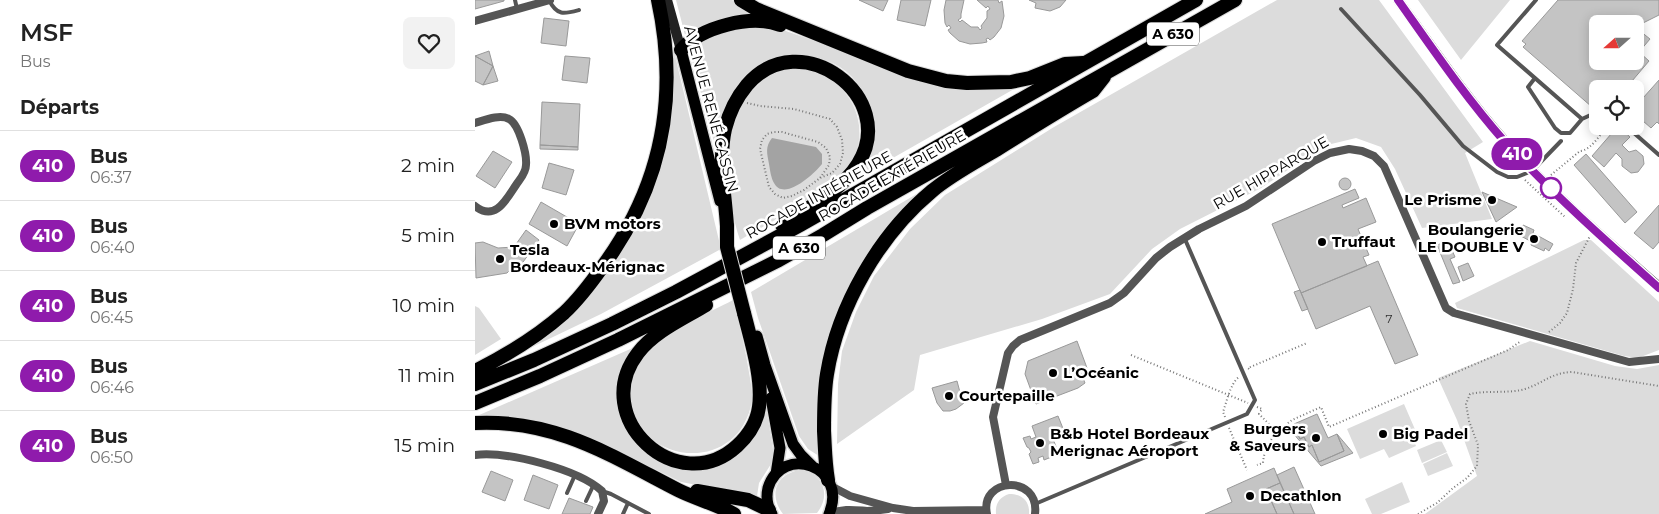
<!DOCTYPE html>
<html lang="fr">
<meta charset="utf-8">
<style>
:root{--surface:#fff;--page:#f2f2f2;--text:#222;--muted:#767676;--line:#e0e0e0}
body{margin:0;font-family:Montserrat,sans-serif;background:var(--page);color:var(--text);height:100vh;display:flex;flex-direction:column;font-size:19px;white-space:nowrap}
*{box-sizing:border-box;margin:0}
p{font-size:16px;color:var(--muted)}
.icon{flex:none;width:28px;height:28px;fill:none;stroke:currentColor;stroke-width:2;stroke-linecap:round;stroke-linejoin:round}
.map{position:relative;flex:1;overflow:hidden}
.panel{display:flex;flex-direction:column;background:var(--surface);width:475px}
.panel>*{flex:none}
.badge{padding:0 10px;border-radius:16px;font-size:18px;line-height:32px}
.needle{width:32px;rotate:249deg}
.controls{position:absolute;left:1114px;top:15px;display:grid;gap:10px}
.controls a{display:grid;place-items:center;width:55px;height:55px;border-radius:8px;background:var(--surface);box-shadow:0 2px 12px #0003;font-size:25px}
.map>.badge{position:absolute;translate:-50% -50%;box-shadow:0 0 0 2px #fff}
h2{padding:0 20px;font-size:19px;line-height:45px}
.round{display:grid;place-items:center;flex:none;width:52px;height:52px;border-radius:8px;background:var(--page)}
.head{display:flex;align-items:center;justify-content:space-between;height:85px;padding:0 20px}
h1{font-size:24px;font-weight:600;line-height:38px}
ul{padding:0;list-style:none}
li{display:flex;align-items:center;gap:15px;height:70px;padding:0 20px;border-top:1px solid var(--line)}
li div{flex:1}
li b{display:block;font-size:19px}
li em{font-style:normal}
li .badge{min-width:55px;font-weight:700;text-align:center}
main{display:flex;flex:1;min-height:0}
.map>svg:first-child{display:block}
.green{fill:#dcdcdc}
.water{fill:#a3a3a3}
.building{fill:#c4c4c4;stroke:#999;fill-rule:evenodd}
.lines{fill:none;stroke-linecap:round;stroke-linejoin:round}
.primary-casing{stroke:#dbdbdb;stroke-width:14}
.highway-casing{stroke:#dbdbdb;stroke-width:16}
.path{stroke:#777;stroke-width:2;stroke-dasharray:1 2.5;stroke-linecap:butt}
.lane{stroke:#555;stroke-width:4}
.street{stroke:#555;stroke-width:8}
.secondary{stroke:#222;stroke-width:10}
.primary{stroke:#000;stroke-width:11}
.highway{stroke:#000;stroke-width:14}
.highway-bridge-casing{stroke:#dbdbdb;stroke-width:16;stroke-linecap:butt}
.highway-bridge{stroke:#000;stroke-width:14}
.line-casing{stroke:#fff;stroke-width:11}
.line{stroke:#8f1bac;stroke-width:8}
.stop-dot{fill:#fff;stroke:#8f1bac;stroke-width:2.5}
.poi-dot{fill:#000;stroke:#fff;stroke-width:2}
.labels{text-anchor:middle;stroke-width:5;stroke-linejoin:round;paint-order:stroke}
.number-label{font-size:12px;fill:#313131}
.shield{fill:#fff;stroke:#4c4c4c;stroke-width:1}
.shield-label{font-size:14px;font-weight:bold;fill:#000}
.street-label{font-size:15px;fill:#000;stroke:#fff}
.poi-label{font-size:15px;font-weight:bold;fill:#000;stroke:#fff;text-anchor:start}
</style>
<main>
<section class="panel">
<div class="head"><div><h1>MSF</h1><p>Bus</p></div><a class="round"><svg class="icon" aria-label="heart" viewBox="0 0 24 24"><path d="M12 20l-8-8c-3-5 5-10 8-4 3-6 11-1 8 4z"/></svg></a></div>
<h2>Départs</h2>
<ul>
<li><span class="badge" style="background:#8f1bac;color:#fff">410</span><div><b>Bus</b><p>06:37</p></div><em>2 min</em></li>
<li><span class="badge" style="background:#8f1bac;color:#fff">410</span><div><b>Bus</b><p>06:40</p></div><em>5 min</em></li>
<li><span class="badge" style="background:#8f1bac;color:#fff">410</span><div><b>Bus</b><p>06:45</p></div><em>10 min</em></li>
<li><span class="badge" style="background:#8f1bac;color:#fff">410</span><div><b>Bus</b><p>06:46</p></div><em>11 min</em></li>
<li><span class="badge" style="background:#8f1bac;color:#fff">410</span><div><b>Bus</b><p>06:50</p></div><em>15 min</em></li>
</ul>
</section>
<div class="map">
<svg width="1184" height="514" viewBox="0 0 1184 514">
<rect width="100%" height="100%" fill="#fff"/>
<path class="green" d="M201,0h56l23,14c-28,4 -44,7 -70,21z
M802,0h102l104,142 -18,11 27,66 -70,9 -27,-59 -14,-22 -25,-9 -33,8 -62,42 -81,41 -28,20 -42,45 -68,25 -122,36 -6,35 -77,54 1,-60 4,-33 14,-39 18,-36 36,-47 35,-34 109,-68z
M943,0h92l-49,60z
M283,26l25,4 35,12 80,31 123,12 -165,94c7,-12 16,-24 18,-38 1,-9 -1,-21 -4,-30 -4,-12 -9,-24 -18,-34 -24,-26 -73,-29 -101,-6 -24,19 -31,50 -35,78l-26,-96 8,-12 36,-12z
M198,47l48,202 -120,65 -71,34 26,-21 74,-91 21,-42 13,-40 9,-49z
M317,68c28,3 45,9 60,35 9,17 10,37 2,55 -13,29 -86,65 -114,82 -15,-46 -24,-120 18,-155 4,-4 8,-8 12,-10 7,-3 15,-5 22,-7z
M450,189l-87,123 -8,20 -10,39 -1,85 -11,-7 -9,-13 -41,-118 -7,-26z
M1109,240h7l68,62v48l-21,8 -14,-2 -167,-48 -2,-5z
M258,300c7,26 13,52 17,78 1,7 3,16 2,23 -15,83 -133,59 -120,-17 2,-12 9,-24 17,-33 19,-22 58,-37 84,-51z
M0,306l4,2 22,31 -26,16z
M1055,341l85,25 22,3 22,-4v149h-234l52,-38 -20,-56 -19,-42z
M160,347l-13,23 -5,18 2,19 7,22 16,20 21,13 45,6 25,-11 18,-16 9,-14 6,-19 8,47 -3,9 -12,19 -2,13 -76,-14 -90,-44 -54,-16 -29,-6 -32,3 1,-3z
M929,404l13,30 -5,3 4,9 -27,12 -5,-9 -24,10 -13,-30z
M966,440l6,12 -25,11 -5,-13z
M972,453l6,13 -25,10 -5,-12z
M326,470c23,4 30,25 16,43l-34,1c-15,-19 -7,-41 18,-44z
M927,482l8,20 -29,12h-9l-7,-15z
M534,494c13,0 21,7 20,20h-33c-1,-11 4,-17 13,-20z"/>
<path class="water" d="M297,138l44,9 6,7v10c-8,10 -38,38 -48,19 -3,-5 -4,-13 -5,-19 -2,-11 -4,-17 3,-26z"/>
<path class="building" d="M0,0h29v1l-29,8z
M384,0h29l-5,11z
M426,0h30l-6,26 -28,-6z
M471,0h18l-3,14v4l-3,2 2,2 2,-2 9,7h7l2,3 2,-2 -1,-2 6,-8v-7l3,-2 -2,-3 -2,2 -9,-8h21l1,3 3,-2 2,15 -3,12 -7,9 -4,3 -2,-2 -2,1 1,3 -5,1 -12,1 -11,-3 -9,-8 -2,-3 3,-2 -2,-3 -2,2 -2,-4 -1,-13z
M554,0h37l-6,7 -10,4 -15,-3 1,-5z
M1083,0h101v15l-24,12 15,12 -11,13 10,9 -17,20 4,3 -4,5h-35v11l-5,7 -69,-60 3,-3 -4,-3zM1122,24h38v37h-38z
M69,18l25,3 -3,25 -25,-3z
M14,51l4,15 -18,-10z
M0,56l18,10 -10,19 -8,-4z
M90,56l25,2 -3,25 -25,-3z
M18,66l5,15 -15,4 5,-9z
M1184,80v44l-2,-2 -6,6 -16,-14v-7z
M67,102l38,2 -2,43 -38,-2z
M1143,126l12,11 -8,8 7,7 7,-2 7,6 1,8 -6,8 -7,1 -9,-7v-7l-6,-6 -12,14 -12,-11z
M65,145l38,2v3l-38,-1z
M18,151l19,11 -17,26 -19,-12z
M1111,154l51,58 -12,11 -51,-58z
M74,163l25,7 -8,25 -24,-7z
M864 184a6 6 0 1 1 12 0a6 6 0 1 1-12 0Z
M880,189l4,9 -17,7 1,3 23,-10 10,24 -18,7 11,26 -6,2 4,9 -66,27 -29,-69z
M1007,192l35,15 -21,15z
M66,202l38,22 -12,22 -38,-22z
M1184,205v37l-6,7 -19,-16z
M1048,225l11,5 -1,3 20,11 -4,7 -4,-3 -1,3 -13,-6 1,-3 -13,-7z
M51,230l13,10 -21,29 -9,2 -2,2 -31,5 -1,-35 8,-1 15,6 16,-1z
M973,241l7,16 -5,2 10,23 -7,2 -16,-39z
M903,261l40,94 -23,9 -25,-58 -54,23 -15,-36z
M993,263l6,13 -11,5 -5,-14z
M825,290l8,19 -6,2 -8,-19z
M602,341l10,27 -7,3 5,12 -7,5 -42,16 -11,-30 3,-13z
M482,381l4,15 1,-1 2,3v5l-8,6 -6,2h-7l-6,-8 -5,-15z
M842,414l11,24 9,-4 7,17 -25,11 -7,-17 -3,2 -5,-10 -4,2 -6,-15z
M583,416l6,15 -8,3 -3,-6 -4,1 10,25 -15,6 -1,-4 -5,2 1,4 -6,2 -4,-10 2,-2 -2,-4 -2,-1 -4,-9 7,-2 1,3 5,-2 -4,-11z
M821,430l4,9 4,-2 5,10 3,-2 7,17 25,-11 -7,-17 16,19 -32,13 -29,-34z
M819,467l21,47h-21l-17,-39z
M799,468l6,15 -14,6 11,25h-72l27,-12 -5,-13z
M16,471l22,9 -8,21 -23,-9z
M58,475l25,10 -9,24 -25,-9z
M805,483l14,31h-17l-11,-25z
M94,498l24,9 -3,7h-28z"/>
<g class="lines">
<defs>
<path id="primary" d="M206,50l39,151
M282,336l8,29 28,79 8,11 11,11
M296,398l9,50 -4,26
M297,514c-5,-8 -6,-17 -4,-26 14,-45 81,-22 61,26"/>
<path id="highway" d="M266,0l15,9 152,62 38,10 21,2 44,-1 19,-4 35,-14 18,-1
M206,50c20,-23 70,-36 99,-25
M252,226c-2,-32 -9,-65 -2,-97 4,-16 12,-32 22,-44 53,-62 153,12 111,79 -16,26 -50,44 -76,61
M231,305c-23,14 -51,26 -68,48 -50,65 40,147 99,93 12,-11 20,-24 22,-39 4,-29 -8,-66 -15,-94
M0,371c32,-16 62,-34 89,-58 15,-14 27,-30 39,-47 59,-80 76,-169 55,-266
M0,384l59,-24 78,-36 64,-32 124,-67 396,-225
M0,403l65,-27 78,-36 161,-80 44,-25 44,-27 368,-208
M0,423c80,-4 135,32 203,67 18,9 38,14 56,24
M353,480c-3,-17 -3,-32 -4,-49 0,-19 0,-39 3,-57 11,-68 52,-139 105,-183 19,-16 42,-28 64,-41 32,-20 64,-40 97,-59l11,-14
M222,491l51,9 21,10"/>
</defs>
<use href="#primary" class="primary-casing"/>
<use href="#highway" class="highway-casing"/>
<path class="path" d="M1160,94l7,6
M272,103l13,3 34,3 36,10 7,8 5,13 1,13 -3,11 -8,9 -12,5 -16,12 -12,6 -9,2 -8,-4 -6,-7 -9,-38 2,-9 5,-6 7,-2h8l36,10 8,6 4,9 -1,8 -9,13
M1076,175l29,-24c11,-1 20,-16 27,-25
M1050,180l40,37
M1074,332l11,-9 7,-10 6,-24 3,-26 14,-27
M656,355l117,48
M774,369l-1,-1 59,-25
M782,407l5,2 -3,5 18,18c-8,10 -13,18 -14,31l-6,2
M750,417l-2,-5c4,-11 7,-28 16,-35
M754,428l18,42
M802,432l15,-12 29,-13 8,20 179,-77 13,-9
M943,514l19,-11 16,-15 14,-10 10,-12 1,-21 -9,-24 -3,-17 4,-10c18,-4 38,0 55,-5 19,-6 25,-16 47,-17l87,14"/>
<path class="lane" d="M40,0l2,9
M74,0c8,16 15,14 30,10
M866,9l79,86 43,51 34,26 11,5h9l15,-6 29,-30
M1060,78l-7,9 27,41 6,5h9l12,-14 -85,-74 39,-45
M1107,119l15,-7
M1151,126l33,29
M127,491l9,3 38,20
M92,493l8,-18
M111,501l8,-17
M560,504l212,-90 8,-14 -71,-163
M148,514l5,-11"/>
<path class="street" d="M0,21l75,-21
M0,123c10,-3 25,-9 34,-4 10,5 18,35 17,46 0,8 -6,14 -10,20 -10,15 -21,37 -41,21
M0,455c32,-4 103,14 127,36l2,10 -6,13
M531,485l-13,-68 15,-64 5,-7 7,-6 90,-37 14,-10 32,-35 14,-11 29,-18 47,-23 68,-45 16,-8 19,-4 13,2 12,5 10,10 62,142 8,5 175,49 30,-3
M356,486l19,10 43,12 20,3 73,-1
M355,514c13,-6 24,-4 37,-3 7,0 14,-1 21,-2
M512,514c-8,-37 53,-40 48,0"/>
<path class="secondary" d="M192,0l14,50
M923,0c34,47 67,96 106,140 47,53 102,100 155,147"/>
<use href="#primary" class="primary"/>
<use href="#highway" class="highway"/>
<defs>
<path id="highway-bridge" d="M252,226v21l17,66"/>
</defs>
<use href="#highway-bridge" class="highway-bridge-casing"/>
<use href="#highway-bridge" class="highway-bridge"/>
</g>
<g class="lines">
<defs>
<path id="line" d="M923,0c34,48 68,98 107,142 48,52 101,99 154,146"/>
</defs>
<use href="#line" class="line-casing"/>
<use href="#line" class="line"/>
</g>
<circle class="stop-dot" cx="1076" cy="188" r="10"/>
<g class="poi-dot">
<circle cx="1017" cy="200" r="5"/>
<circle cx="79" cy="224" r="5"/>
<circle cx="1059" cy="239" r="5"/>
<circle cx="847" cy="242" r="5"/>
<circle cx="25" cy="259" r="5"/>
<circle cx="578" cy="373" r="5"/>
<circle cx="474" cy="396" r="5"/>
<circle cx="908" cy="434" r="5"/>
<circle cx="841" cy="438" r="5"/>
<circle cx="565" cy="443" r="5"/>
<circle cx="775" cy="496" r="5"/>
</g>
<g class="labels">
<g class="number-label">
<text x="914" y="323">7</text>
</g>
<g class="shield">
<rect x="672" y="22.5" width="52" height="23" rx="4"/>
<rect x="298" y="236.5" width="52" height="23" rx="4"/>
</g>
<g class="shield-label">
<text x="698" y="39">A 630</text>
<text x="324" y="253">A 630</text>
</g>
<g class="street-label">
<text transform="translate(236 109) rotate(75)" y="5">AVENUE RENÉ CASSIN</text>
<text transform="translate(796 173) rotate(-30)" y="5">RUE HIPPARQUE</text>
<text transform="translate(417 176) rotate(-30)" y="5">ROCADE EXTÉRIEURE</text>
<text transform="translate(344 195) rotate(-29)" y="5">ROCADE INTÉRIEURE</text>
</g>
<g class="poi-label">
<text x="1007" y="205" text-anchor="end">Le Prisme</text>
<text x="89" y="229">BVM motors</text>
<text x="1049" y="235" text-anchor="end">Boulangerie<tspan x="1049" dy="17">LE DOUBLE V</tspan></text>
<text x="857" y="247">Truffaut</text>
<text x="35" y="255">Tesla<tspan x="35" dy="17">Bordeaux-Mérignac</tspan></text>
<text x="588" y="378">L’Océanic</text>
<text x="484" y="401">Courtepaille</text>
<text x="831" y="434" text-anchor="end">Burgers<tspan x="831" dy="17">&amp; Saveurs</tspan></text>
<text x="575" y="439">B&amp;b Hotel Bordeaux<tspan x="575" dy="17">Merignac Aéroport</tspan></text>
<text x="918" y="439">Big Padel</text>
<text x="785" y="501">Decathlon</text>
</g>
</g>
</svg>
<div class="controls">
<a><svg class="needle" viewBox="-14 -14 28 28"><path d="M0-13l5 13h-10z" fill="#e53935"/><path d="M0 13l5-13h-10z" fill="#767676"/></svg></a>
<a><svg class="icon" aria-label="locate" viewBox="0 0 24 24"><circle cx="12" cy="12" r="6"/><path d="M12 2v4M12 18v4M2 12h4M18 12h4"/></svg></a>
</div>
<b class="badge" style="left:1042px;top:154px;background:#8f1bac;color:#fff">410</b>
</div>
</main>
